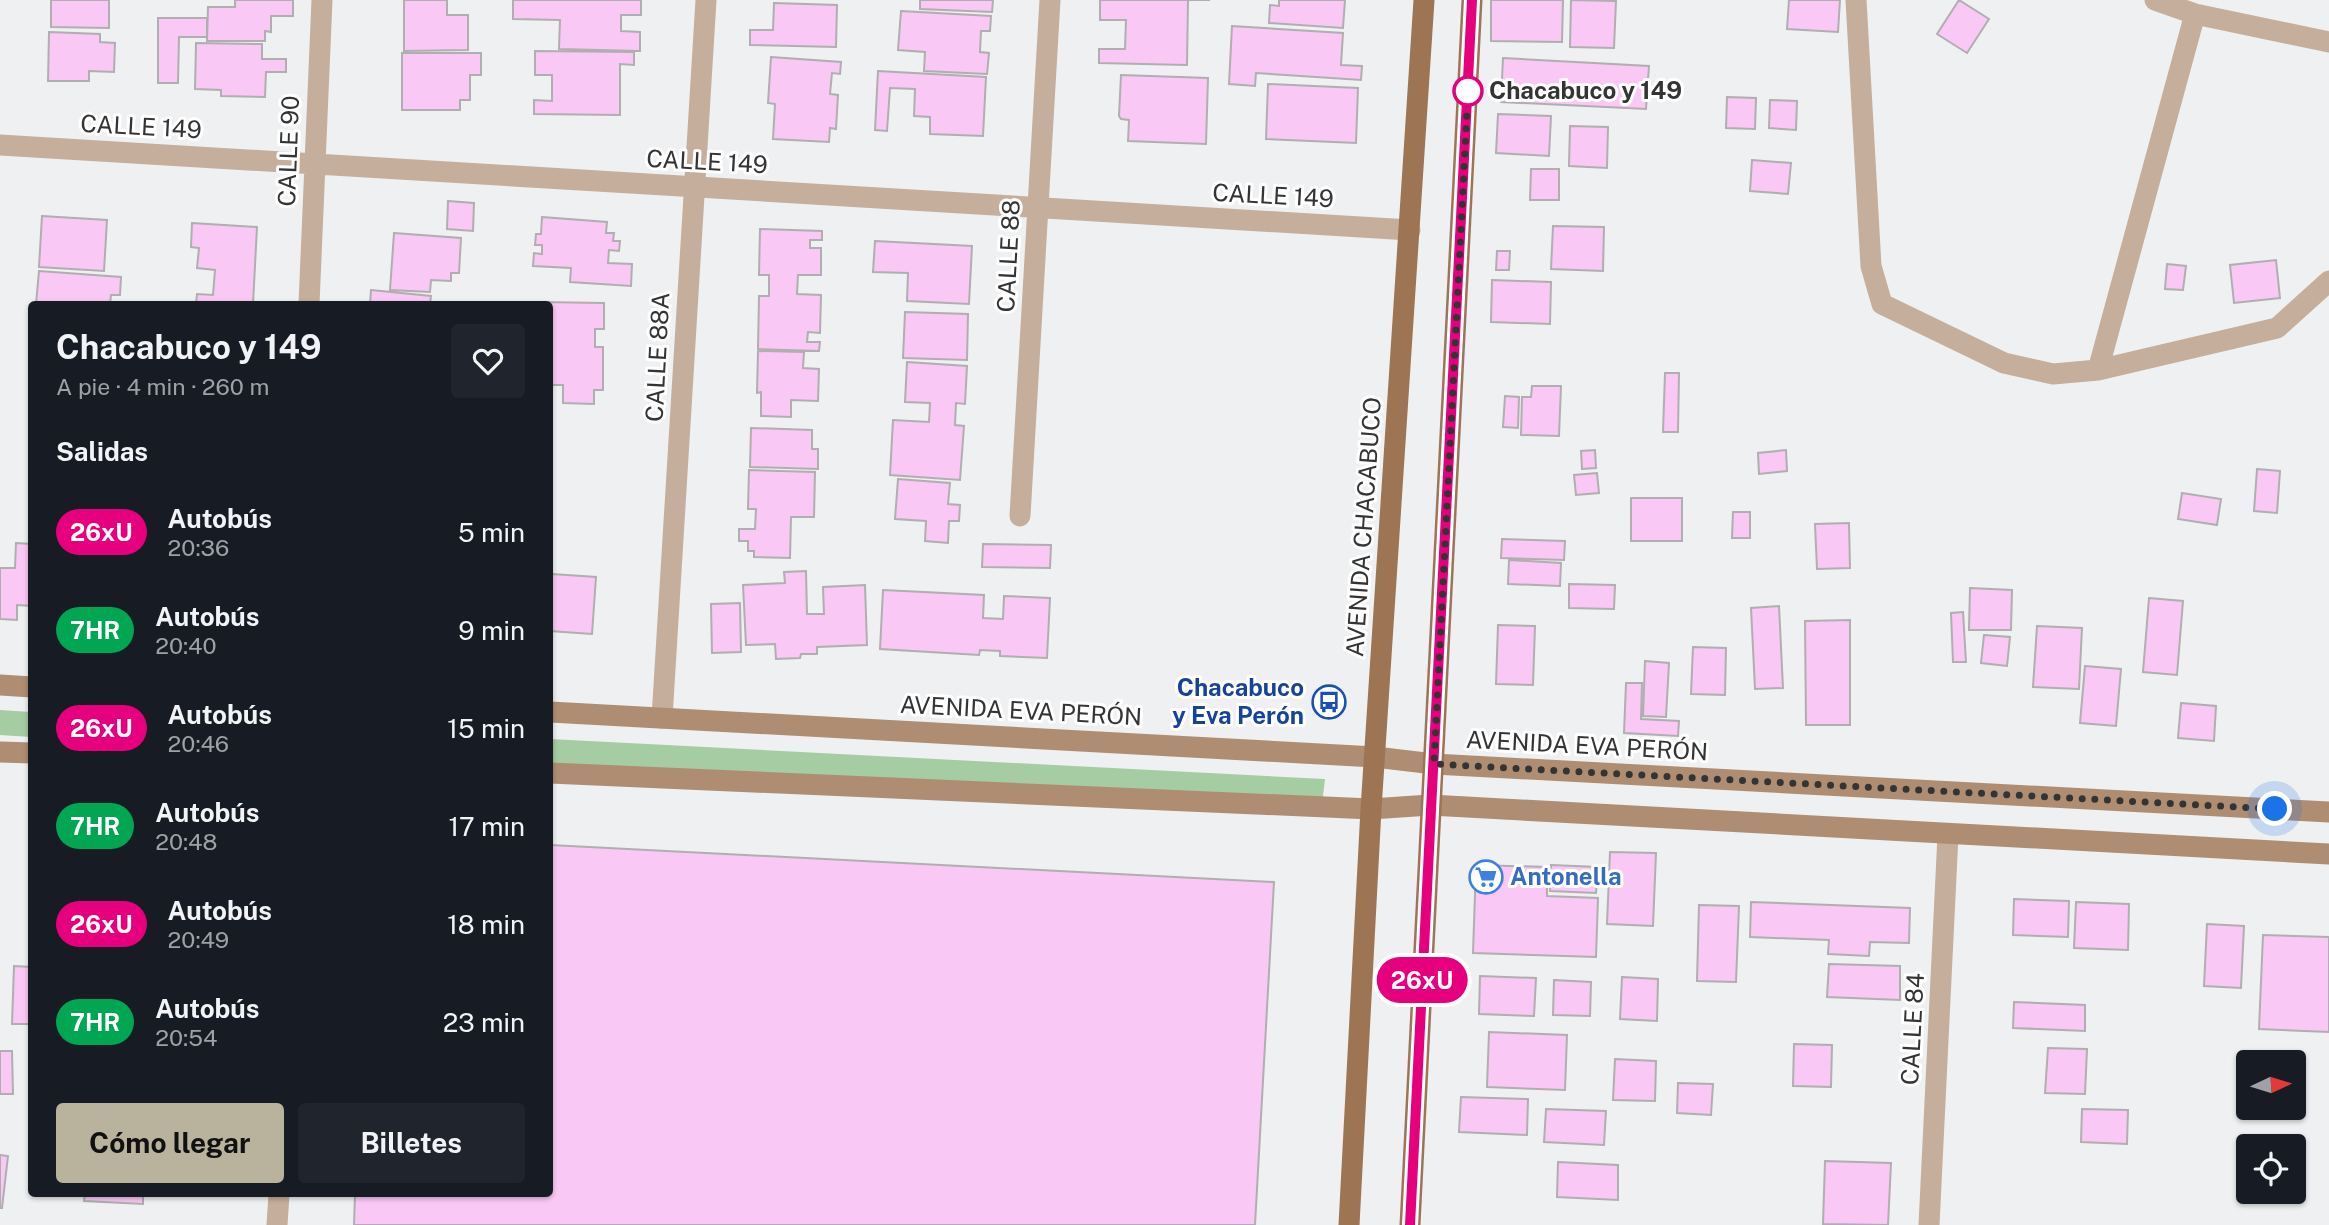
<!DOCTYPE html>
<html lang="es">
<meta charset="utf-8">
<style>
:root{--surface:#171b24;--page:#20242c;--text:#f1f3f6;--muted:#9ea1a6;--accent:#b9b29d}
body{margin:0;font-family:"Public Sans",sans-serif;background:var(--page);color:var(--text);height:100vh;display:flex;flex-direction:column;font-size:26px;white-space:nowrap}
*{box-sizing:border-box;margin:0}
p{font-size:23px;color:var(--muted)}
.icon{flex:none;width:38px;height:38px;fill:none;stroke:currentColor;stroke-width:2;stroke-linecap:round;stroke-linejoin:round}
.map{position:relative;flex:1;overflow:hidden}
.drawer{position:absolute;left:28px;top:301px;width:525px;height:896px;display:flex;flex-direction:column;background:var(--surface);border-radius:7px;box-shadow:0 2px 5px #0004}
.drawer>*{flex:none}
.badge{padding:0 14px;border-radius:23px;font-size:24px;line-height:46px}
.needle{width:46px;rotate:86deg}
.fabs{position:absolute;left:2236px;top:1050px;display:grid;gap:14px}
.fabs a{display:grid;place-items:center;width:70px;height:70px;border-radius:7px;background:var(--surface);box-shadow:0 2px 5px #0004;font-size:35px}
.you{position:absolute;width:35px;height:35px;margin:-18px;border:5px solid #fff;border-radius:50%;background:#1a73e8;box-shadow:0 0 0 10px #1a73e833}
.map>.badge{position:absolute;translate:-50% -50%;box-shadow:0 0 0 4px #fff}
h2{padding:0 28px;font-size:26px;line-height:63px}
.round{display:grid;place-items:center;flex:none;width:74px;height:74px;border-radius:7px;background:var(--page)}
.summary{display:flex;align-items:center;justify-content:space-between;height:119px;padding:0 28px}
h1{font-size:33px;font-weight:700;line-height:52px}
.action{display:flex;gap:14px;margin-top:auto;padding:14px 28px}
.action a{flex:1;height:80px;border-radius:7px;background:var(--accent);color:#111;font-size:28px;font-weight:700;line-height:80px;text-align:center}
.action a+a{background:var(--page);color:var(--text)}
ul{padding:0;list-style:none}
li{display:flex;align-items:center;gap:21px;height:98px;padding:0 28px}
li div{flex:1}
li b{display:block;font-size:26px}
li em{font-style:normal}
li .badge{min-width:77px;font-weight:700;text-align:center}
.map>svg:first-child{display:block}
.green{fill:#a6cca3}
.building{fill:#fac8f5;stroke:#b0aeb0;stroke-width:2}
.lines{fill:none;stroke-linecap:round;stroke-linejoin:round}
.lane{stroke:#c5ae9c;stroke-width:21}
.street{stroke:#c5ae9c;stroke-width:21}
.secondary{stroke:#af8d72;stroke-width:21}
.primary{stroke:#9e7554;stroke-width:21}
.line-casing{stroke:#fff;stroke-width:16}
.line{stroke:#e6007e;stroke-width:10}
.walk{stroke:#343435;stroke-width:7;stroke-dasharray:0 12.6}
.stop-dot{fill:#fff;stroke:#e6007e;stroke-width:3.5}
.labels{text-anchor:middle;stroke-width:6;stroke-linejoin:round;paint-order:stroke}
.stop-label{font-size:24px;font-weight:bold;fill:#343435;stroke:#fff;text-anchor:start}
.street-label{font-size:24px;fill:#343435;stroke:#fff}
.transit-label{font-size:24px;font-weight:bold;fill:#164399;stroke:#fff;text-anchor:end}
.shop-label{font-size:24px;font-weight:bold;fill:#366cbe;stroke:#fff;text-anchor:start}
</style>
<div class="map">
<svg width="2329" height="1225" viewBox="0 0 2329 1225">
<rect width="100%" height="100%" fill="#eff0f2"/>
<path class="green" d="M0,710l31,2v25l-31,-2z
M550,739l775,40 -3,25 -772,-40z"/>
<path class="building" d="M51,0h58v28l-58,-1z
M235,0h58v16h-22v16l-6,-1v10h-58l1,-34h27z
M404,0h43v15h21v35l-64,1z
M513,0h128v15h-20v16l19,1v19l-81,-2 1,-29 -47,-1z
M920,0h73l-1,12 -72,-3z
M1100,0h110h-22l-1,65 -88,-2v-14h26l1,-29h-26z
M1279,0h66l-2,28 -74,-5 1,-18 9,1z
M1491,0h72l-1,42 -71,-1z
M1571,0l45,1 -2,47 -44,-1z
M1789,0h51l-2,32 -51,-3z
M1959,0l30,19 -22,34 -30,-19z
M774,3l63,2 -1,42 -86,-2v-15h23z
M901,11l90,5 -1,15h-9l-1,21 9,1 -2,21 -63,-3 1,-19 -27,-2z
M158,18h49v19h-28l-1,46h-20z
M1232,26l111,7 -2,32 21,1 -1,14 -105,-7 -1,13 -26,-2z
M49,32l51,2v8l15,1 -1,29 -25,-1v10h-41z
M196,43l66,1v15h24v13h-20l-1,25 -44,-1v-6l-26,-1z
M535,51l99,1v13l-14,-1v51l-86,-1v-14l18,1v-26h-17z
M402,53h79v22h-11v25h-10v10h-58z
M771,57l70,5 -1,12 -8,-1 -2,21 8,1 -2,34 -6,-1 -1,14 -56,-3 2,-35 -7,-1z
M1503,58l146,8 -3,43 -145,-7z
M878,71l108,6 -3,59 -53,-2v-17l-16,-1 1,-27 -25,-1 -3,43 -12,-1z
M1121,75l87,3 -2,66 -78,-3 1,-21 -8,-1 -2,-3z
M1268,84l90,4 -2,55 -90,-4z
M1727,97l29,1 -1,31 -29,-1z
M1770,100l27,1 -1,29 -27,-2z
M1498,114l53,2 -2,40 -53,-3z
M1570,126l38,1 -1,41 -38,-2z
M1752,160l39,3 -3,31 -38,-3z
M1531,169h28v31h-29z
M448,201l26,2 -1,28 -26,-2z
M42,216l65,4 -3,51 -65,-4z
M542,217l65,5 -1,11h8l-1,8h7l-1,10 -10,-1 -1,13 24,1 -1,22 -61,-4 1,-14 -38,-2 1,-13 8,1v-9h-7l1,-11h5z
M192,223l65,4 -4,77h-57l1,-10 16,1 2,-25 -18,-2 2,-20 -8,-1z
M1553,226l51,1 -1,44 -52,-2z
M760,229l62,2v9h-12v8h11v27h-23l-1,19 24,1 -1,38 -12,-1 -1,10h13l-1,9 -61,-2 1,-53h10v-21h-10z
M394,233l67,5 -2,35h-8v8l-20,-1 -1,12 -40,-2z
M875,241l97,5 -3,58 -62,-3 1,-28 -35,-1z
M1497,251h13l-1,19h-13z
M2276,260l4,38 -46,5 -4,-38z
M2167,264l19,2 -3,24 -18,-1z
M39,271l82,6 -1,18h-9l-1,9h-74z
M1492,280l59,2 -1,42 -59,-2z
M371,290l60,6 -1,8h-60z
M540,302l64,1v26h-9v18h8v43h-9v14l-31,-1v-18h-13v-81h-10z
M905,312l63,2 -1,46 -64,-2z
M758,351l46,1 -1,16 16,1 -1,32 -27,-1v17l-30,-1v-24l-4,1z
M907,362l60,4 -2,38 -9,-1 -1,22 9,1 -4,54 -70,-5 3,-55 36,2 1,-19 -25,-1z
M1665,373h14l-1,59h-15z
M1532,386h29l-2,50 -38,-1 1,-38h9z
M1505,396l14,1 -1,31 -15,-1z
M751,428l61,2v19h6v20l-68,-2z
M1595,450l1,18 -14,1 -1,-18z
M1786,450l1,21 -28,3 -1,-21z
M2257,469l23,2 -3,42 -23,-2z
M749,470l66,2 -1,45h-23l-1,41 -36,-1v-6h-6v-10h-9v-12h16l1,-20h-8z
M1597,473l2,20 -23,2 -2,-20z
M898,479l52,4 -2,21 12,1 -1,16h-10l-1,22 -23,-2 1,-20 -31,-2z
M2182,493l39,6 -4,26 -39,-6z
M1631,498h51v43h-51z
M1733,512h17v26h-18z
M1849,523l1,45 -33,1 -2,-45z
M1502,539l63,2 -1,19 -63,-2z
M16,543l16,1v62l-15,-1v15l-17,-1v-51h15z
M983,544l68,1 -1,23 -68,-1z
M1509,560l52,3 -1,23 -52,-2z
M806,571l1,43h17l-1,-27 42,-2 2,60 -50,2v7h-16l-1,4 -24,1 -1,-15 -29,1 -3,-60 42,-2 -1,-11z
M552,574l44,3 -4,57 -42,-3z
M1569,584l46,1 -1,24 -45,-1z
M1970,588l42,2 -1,40h-42z
M883,590l101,5 -1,23 20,1 1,-23 46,2 -3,60 -47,-2v-5l-20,-1 -1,5 -99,-6z
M2149,598l34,3 -6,74 -34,-3z
M740,603l1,49 -29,1 -1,-49z
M1779,606l4,82 -28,1 -4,-81z
M1963,612l3,50h-13l-2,-49z
M1850,620v105h-44l-1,-104z
M1498,625l37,1 -2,59 -37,-1z
M2037,626l45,2 -3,61 -46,-2z
M1984,635l26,2 -3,29 -26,-3z
M1693,647l33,1 -1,47 -34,-1z
M1645,661l24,2 -3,54 -23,-1z
M2085,666l36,3 -5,57 -36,-3z
M1626,683h16l-1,36 38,2 -1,15 -54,-3z
M2181,703l35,3 -2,35 -36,-3z
M550,845l724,37 -19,343h-901l1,-31h195z
M1610,852l46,1 -3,73 -46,-2z
M1476,865l71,2v29l51,2 -2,59 -123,-4z
M1551,865l47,2 -2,26 -46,-2z
M2014,899l55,2 -1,36 -55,-2z
M1751,902l159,6 -1,35 -39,-1 -1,14 -41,-2 1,-14 -79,-3z
M2076,902l53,2 -1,46 -54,-2z
M1699,905l40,1 -3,76 -39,-1z
M2207,924l37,2 -3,62 -37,-2z
M2263,935l66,2v95l-70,-3z
M1829,964l71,2v34l-73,-3z
M14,966l18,1v57h-20z
M1480,976l56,2 -2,38 -55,-2z
M1622,977l36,2 -1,42 -37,-2z
M1554,980l37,2 -1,34 -37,-1z
M2014,1002l71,3v26l-72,-3z
M1489,1032l78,3 -2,55 -78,-3z
M1794,1044l38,1 -1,42 -38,-1z
M2048,1048l39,1 -2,45 -40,-1z
M0,1051h12l1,43h-13z
M1615,1059l41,2 -1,40 -42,-1z
M1678,1083l35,1 -2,31 -34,-2z
M1461,1097l67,2 -1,36 -68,-3z
M1546,1109l60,2 -2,34 -60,-3z
M2082,1109l46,1 -1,34 -46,-2z
M0,1155l8,1 -6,52h-2z
M1825,1161l66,2 -3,62 -65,-1z
M1558,1162l60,3v35l-61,-3z
M85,1194h58v10l-59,-3z
M145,1194h79v2h-79z"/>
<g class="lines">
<path class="lane" d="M1856,0l15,266 11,38 122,59 49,11 45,-4 179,-42 52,-47
M2155,0l40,14 134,28
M2098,370l97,-356"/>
<path class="street" d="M0,145l1410,85
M309,304l13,-304
M1020,516l30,-516
M662,718l44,-718
M277,1225l2,-31
M1929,1225l19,-390"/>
<path class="secondary" d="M0,685l32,2
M550,712l825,45 59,7 895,48
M0,752l32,1
M550,773l821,36 59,-4 899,49"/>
<path class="primary" d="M1349,1225l22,-416 53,-809
M1410,1225l62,-1225"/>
</g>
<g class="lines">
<defs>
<path id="line" d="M1410,1225l62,-1225"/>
</defs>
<use href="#line" class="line-casing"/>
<use href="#line" class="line"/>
<path class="walk" d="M1468,91l-34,673 841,45"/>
</g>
<defs>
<symbol id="bus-ring" viewBox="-11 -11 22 22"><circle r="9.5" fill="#fff" stroke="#1a4fb4" stroke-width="1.5"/><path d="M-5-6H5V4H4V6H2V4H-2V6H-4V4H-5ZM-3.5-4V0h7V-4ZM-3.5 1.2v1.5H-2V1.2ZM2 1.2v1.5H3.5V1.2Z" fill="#1a4fb4"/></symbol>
<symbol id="supermarket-ring" viewBox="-11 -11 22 22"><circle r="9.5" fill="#fff" stroke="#3f7fe0" stroke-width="1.5"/><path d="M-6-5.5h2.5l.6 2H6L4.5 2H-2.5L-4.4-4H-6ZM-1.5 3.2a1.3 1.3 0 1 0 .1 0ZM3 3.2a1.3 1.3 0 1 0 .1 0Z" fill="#3f7fe0"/></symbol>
</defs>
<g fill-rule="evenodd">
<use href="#bus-ring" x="1310" y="683" width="38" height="38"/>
<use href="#supermarket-ring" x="1467" y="858" width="38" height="38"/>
</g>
<circle class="stop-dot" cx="1468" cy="91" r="14"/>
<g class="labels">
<g class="stop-label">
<text x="1489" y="99">Chacabuco y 149</text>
</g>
<g class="street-label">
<text transform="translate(141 127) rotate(3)" y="8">CALLE 149</text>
<text transform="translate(289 151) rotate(-88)" y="8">CALLE 90</text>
<text transform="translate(707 162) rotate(3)" y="8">CALLE 149</text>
<text transform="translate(1273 196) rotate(3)" y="8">CALLE 149</text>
<text transform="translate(1009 256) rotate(-87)" y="8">CALLE 88</text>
<text transform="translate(658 357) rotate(-87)" y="8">CALLE 88A</text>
<text transform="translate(1364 527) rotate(-86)" y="8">AVENIDA CHACABUCO</text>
<text transform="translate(1021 711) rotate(3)" y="8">AVENIDA EVA PERÓN</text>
<text transform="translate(1587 746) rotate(3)" y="8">AVENIDA EVA PERÓN</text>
<text transform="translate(1913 1029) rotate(-87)" y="8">CALLE 84</text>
</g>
<g class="transit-label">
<text x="1304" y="696">Chacabuco<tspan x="1304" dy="28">y Eva Perón</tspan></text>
</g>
<g class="shop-label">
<text x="1510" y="885">Antonella</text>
</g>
</g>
</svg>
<div class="fabs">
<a><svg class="needle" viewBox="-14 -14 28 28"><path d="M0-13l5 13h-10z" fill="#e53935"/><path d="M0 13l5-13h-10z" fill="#9ea1a6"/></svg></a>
<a><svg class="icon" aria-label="locate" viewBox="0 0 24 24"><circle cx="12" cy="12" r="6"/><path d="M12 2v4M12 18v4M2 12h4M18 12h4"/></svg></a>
</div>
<div class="you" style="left:2275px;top:809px"></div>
<b class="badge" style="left:1422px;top:980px;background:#e6007e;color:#fff">26xU</b>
<section class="drawer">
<div class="summary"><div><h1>Chacabuco y 149</h1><p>A pie · 4 min · 260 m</p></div><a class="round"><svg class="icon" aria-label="heart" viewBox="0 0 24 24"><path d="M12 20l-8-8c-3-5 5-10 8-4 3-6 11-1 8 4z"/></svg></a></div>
<h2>Salidas</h2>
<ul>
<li><span class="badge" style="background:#e6007e;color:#fff">26xU</span><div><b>Autobús</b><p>20:36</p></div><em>5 min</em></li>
<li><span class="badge" style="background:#00a651;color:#fff">7HR</span><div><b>Autobús</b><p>20:40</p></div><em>9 min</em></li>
<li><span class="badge" style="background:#e6007e;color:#fff">26xU</span><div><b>Autobús</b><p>20:46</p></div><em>15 min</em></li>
<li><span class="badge" style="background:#00a651;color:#fff">7HR</span><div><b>Autobús</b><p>20:48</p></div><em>17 min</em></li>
<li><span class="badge" style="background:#e6007e;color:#fff">26xU</span><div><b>Autobús</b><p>20:49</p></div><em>18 min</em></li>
<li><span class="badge" style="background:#00a651;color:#fff">7HR</span><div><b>Autobús</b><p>20:54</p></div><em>23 min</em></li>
</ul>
<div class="action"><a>Cómo llegar</a><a>Billetes</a></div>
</section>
</div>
